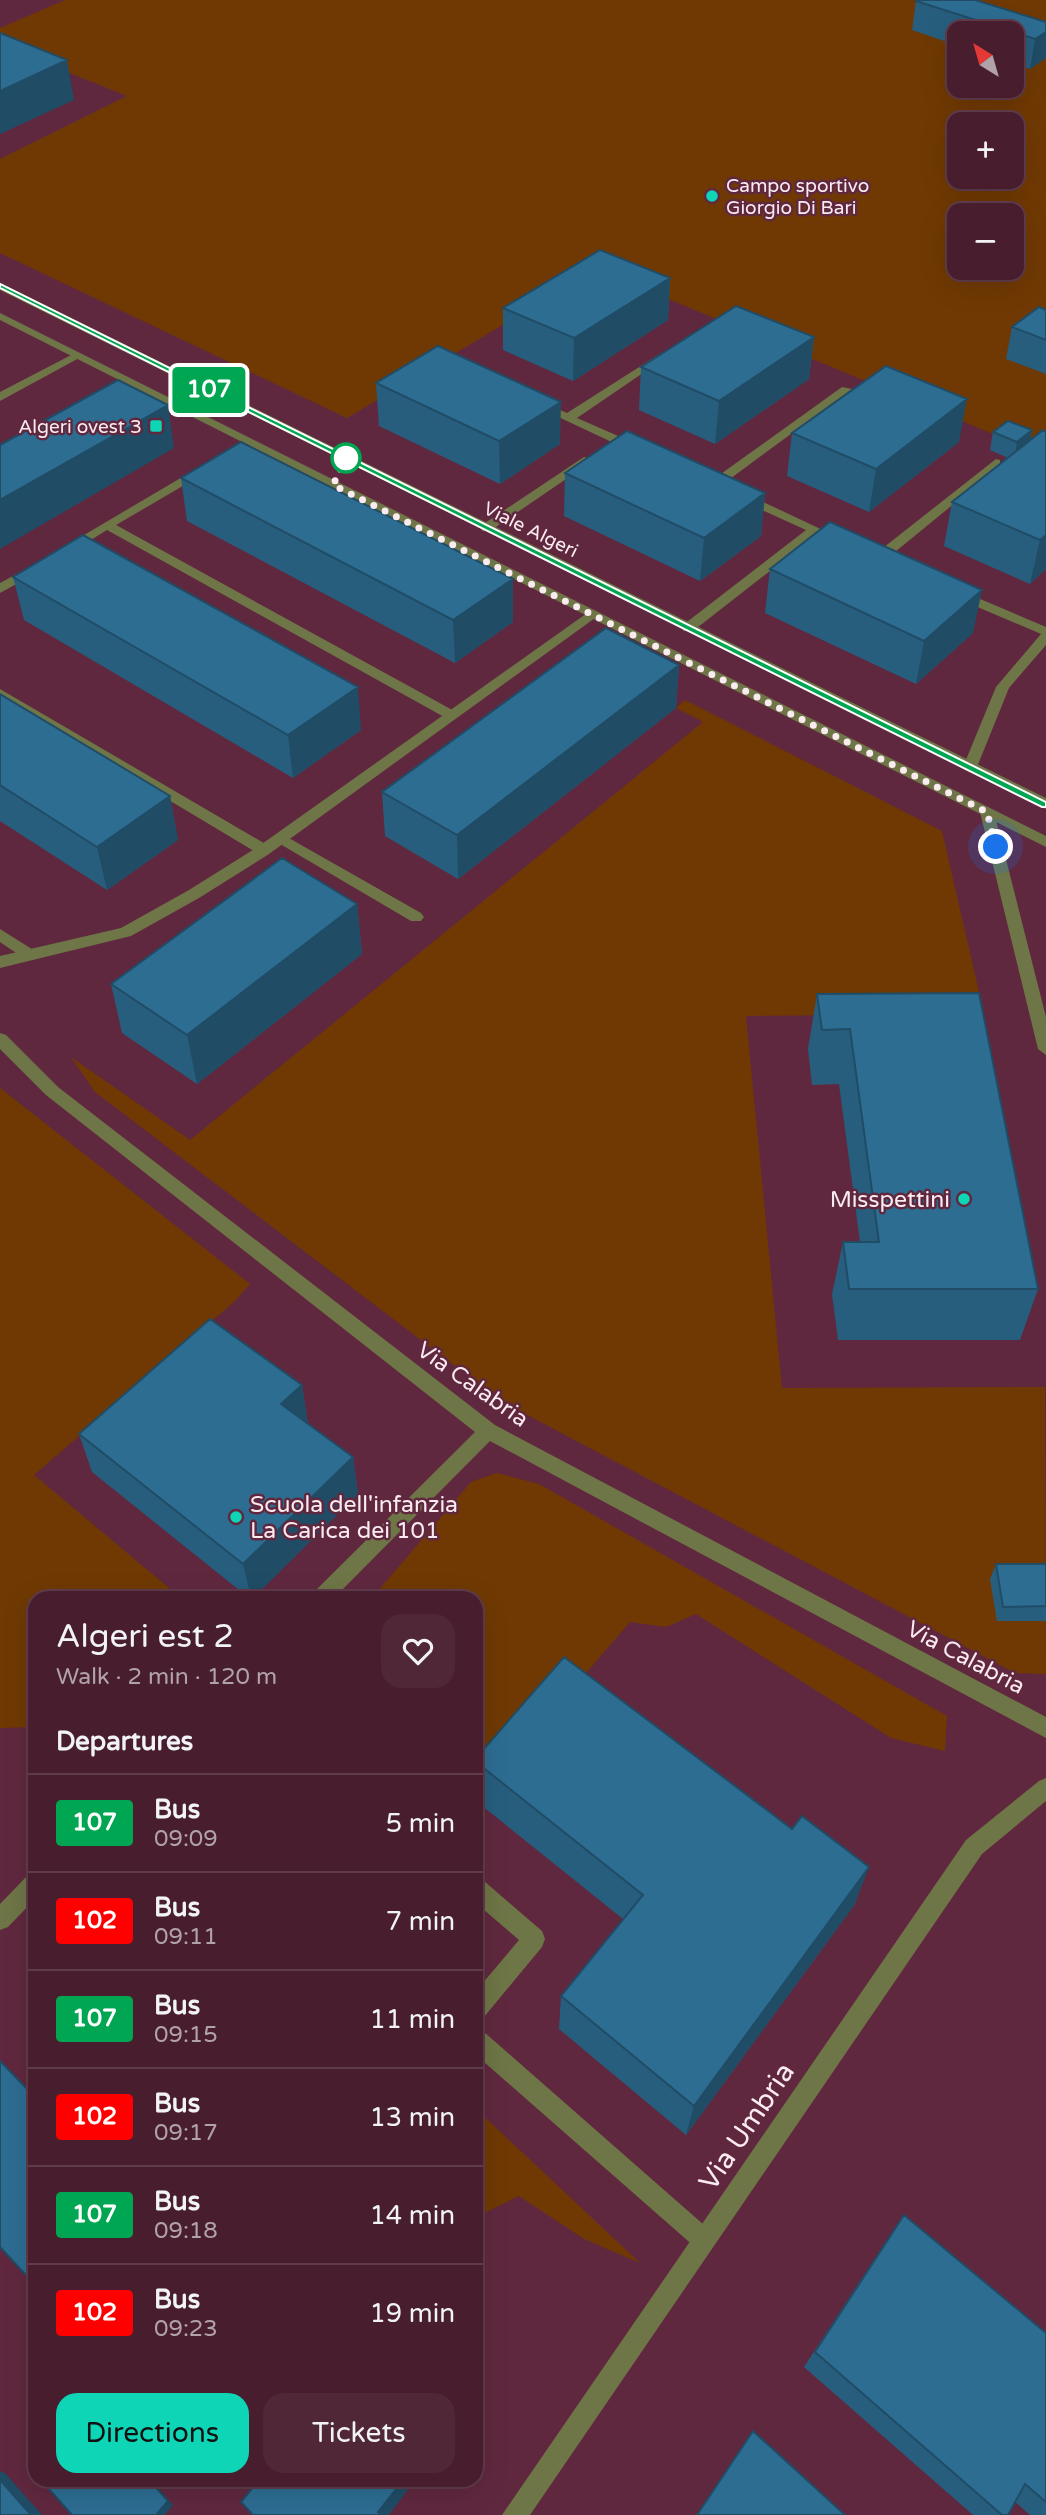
<!DOCTYPE html>
<meta charset="utf-8">
<style>
:root{--surface:#481e2f;--page:#4f2737;--text:#f1f3f6;--muted:#b1a2aa;--line:#603c4b;--accent:#0dd5b5}
body{margin:0;font-family:"Varela Round",sans-serif;background:var(--page);color:var(--text);height:100vh;display:flex;flex-direction:column;font-size:26px;white-space:nowrap}
*{box-sizing:border-box;margin:0}
p{font-size:23px;color:var(--muted)}
.icon{flex:none;width:38px;height:38px;fill:none;stroke:currentColor;stroke-width:2;stroke-linecap:round;stroke-linejoin:round}
.map{position:relative;flex:1;overflow:hidden}
.side{position:absolute;left:28px;top:1591px;width:455px;height:896px;display:flex;flex-direction:column;background:var(--surface);border-radius:21px;box-shadow:0 7px 28px #0002,0 0 0 2px var(--line)}
.side>*{flex:none}
.badge{padding:0 14px;border-radius:5px;font-size:24px;line-height:46px}
.needle{width:46px;rotate:323deg}
.controls{position:absolute;left:947px;top:21px;display:grid;gap:14px}
.controls a{display:grid;place-items:center;width:77px;height:77px;border-radius:14px;background:var(--surface);box-shadow:0 7px 28px #0002,0 0 0 2px var(--line);font-size:35px}
.you{position:absolute;width:35px;height:35px;margin:-18px;border:5px solid #fff;border-radius:50%;background:#1a73e8;box-shadow:0 0 0 10px #1a73e833}
.map>.badge{position:absolute;translate:-50% -50%;box-shadow:0 0 0 4px #fff}
h2{padding:0 28px;font-size:26px;line-height:63px}
.round{display:grid;place-items:center;flex:none;width:74px;height:74px;border-radius:21px;background:var(--page)}
.headline{display:flex;align-items:center;justify-content:space-between;height:119px;padding:0 28px}
h1{font-size:33px;font-weight:600;line-height:52px}
.cta{display:flex;gap:14px;margin-top:auto;padding:14px 28px}
.cta a{flex:1;height:80px;border-radius:21px;background:var(--accent);color:#111;font-size:28px;font-weight:600;line-height:80px;text-align:center}
.cta a+a{background:var(--page);color:var(--text)}
ul{padding:0;list-style:none}
li{display:flex;align-items:center;gap:21px;height:98px;padding:0 28px;border-top:2px solid var(--line)}
li div{flex:1}
li b{display:block;font-size:26px}
li em{font-style:normal}
li .badge{min-width:77px;font-weight:700;text-align:center}
.map>svg:first-child{display:block}
.green{fill:#703903;fill-rule:evenodd}
.lines{fill:none;stroke-linecap:round;stroke-linejoin:round}
.service{fill:#6e7546;fill-rule:evenodd}
.minor{fill:#6e7546;fill-rule:evenodd}
.tertiary{fill:#6e7546;fill-rule:evenodd}
.wall{fill:#275e7e}
.shaded-wall{fill:#204c66}
.building{fill:#2d6d92;stroke:#204c66;stroke-width:2}
.line{fill:#00a651;stroke:#fff;stroke-width:2}
.walk{stroke:#faebf0;stroke-width:7;stroke-dasharray:0 12.6}
.poi-dot{fill:#0dd5b5;stroke:#60283f;stroke-width:2.5}
.stop-dot{fill:#fff;stroke:#00a651;stroke-width:3.5}
.labels{text-anchor:middle;stroke-width:5;stroke-linejoin:round;paint-order:stroke}
.far-poi-label{font-size:19px;fill:#faebf0;stroke:#60283f;text-anchor:start}
.far-street-label{font-size:19px;fill:#faebf0;stroke:#60283f}
.poi-label{font-size:23px;fill:#faebf0;stroke:#60283f;text-anchor:end}
.street-label{font-size:23px;fill:#faebf0;stroke:#60283f}
.near-street-label{font-size:28px;fill:#faebf0;stroke:#60283f}
</style>
<div class="map">
<svg width="1046" height="2515" viewBox="0 0 1046 2515">
<rect width="100%" height="100%" fill="#60283f"/>
<path class="green" d="M65,0h981v450l-41,-11 -409,-170 -249,149 -347,-165v-94l127,-63 -127,-51v-17zM959,33h53v53h-53zM959,124h53v53h-53zM959,215h53v53h-53z
M685,700l257,131 42,183 -238,2 36,372 263,-1 1,287 -31,-1 -514,-272 -406,-309 -24,-35 119,83 513,-418 -27,-14z
M0,1088l250,196 -15,17 -201,174 147,123h-146v129l-35,1z
M497,1473l42,11 408,232 -2,35 -54,-13 -195,-124 -30,13 -36,-5 -154,179v-203h-104l99,-116z
M476,2109l164,154 -56,-24 -65,-43 -43,21z"/>
<g class="lines">
<path class="service" d="M77,352l6,3 -2,2 -81,44v-9z
M658,355l4,1v4l-85,58 64,28v6h-8l-98,-46 6,-4 26,11z
M842,387l10,2 -133,98h-8v-6z
M584,457l4,1v6l-98,67h-8v-6z
M996,459l4,1v6l-116,95h-10v-6z
M201,466l4,1v6l-89,52 340,187v6h-10l-339,-188 -34,21h-10l-1,-3z
M742,492l102,48 -6,4 -22,-9 -123,96h-10v-6l123,-95 -68,-31v-6z
M35,564l6,4 -1,3 -40,22v-10z
M959,590l87,37v9l-92,-39v-6z
M0,689l269,157 2,4 -7,5 -5,-1 -259,-155z
M280,833l141,80 3,4 -3,4h-10l-136,-80 -2,-3z
M0,929l35,22 3,4 -3,4h-10l-25,-17z
M476,1878l8,3 58,50 3,8 -3,8 -58,70 -8,3v-29l43,-51 -43,-37z
M476,2029l8,3 228,200 4,8 -4,8 -8,4 -8,-4 -220,-193z"/>
<path class="minor" d="M590,611l5,1v6l-326,236 -70,44 -68,38 -131,32v-12l121,-28 68,-38 70,-44z
M1046,633v12l-37,43 -32,79 -7,5 -5,-2 -2,-3 33,-80 45,-53z
M987,807l7,5 52,205v38l-8,-6 -58,-237z
M0,1033l6,2 52,52 437,338 551,292v21l-556,-297 -156,157h-23l3,-6 161,-160 -429,-337 -46,-46z
M1046,1778v23l-64,53 -452,661h-28l464,-675 73,-59z
M35,1873v26l-27,28 -8,3v-26l27,-28z"/>
<path class="tertiary" d="M0,283l1046,515v11l-1046,-519z
M0,313l1046,523v11l-1046,-527z"/>
</g>
<path class="wall" d="M916,1l130,21v36l-16,11 -18,-6v-30h-53v13l-47,-16z
M670,278l-2,42 -95,61 -70,-31v-42z
M1046,310v64l-40,-15 6,-32z
M814,337l-5,42 -94,65 -76,-34 2,-43z
M376,383l184,61 -60,40 -121,-58z
M1032,430l-2,10 16,129 -16,15 -86,-38 8,-44 56,-44 -18,-8 3,-18z
M792,433l167,9 -90,70 -82,-36z
M565,473l200,20 -4,43 -61,45 -136,-65z
M181,478l332,101v43l-58,41 -268,-142z
M770,569l203,64 -57,51 -151,-71z
M13,577l348,153 -68,48 -269,-158z
M679,665l-3,43 -218,171 -73,-43 -3,-44z
M0,694l170,102 8,44 -71,50 -107,-69z
M357,904l5,50 -165,130 -75,-51 -11,-49z
M979,993l59,296 -18,51h-182l-6,-46 11,-52h17l-21,-158 -27,1 -4,-36 9,-55z
M302,1385l6,39 45,33 5,37 -105,104h-4l-157,-126 -13,-38z
M996,1564h50v57h-49l-7,-42z
M476,1758l379,146 -169,231 -127,-106 2,-33 62,-77 -147,-118z
M904,2215l142,118v182h-16l-15,-13 -7,13h-35l-169,-148 86,-132z"/>
<path class="shaded-wall" d="M1046,32v26l-16,11 5,-30z
M67,60l7,40 -74,34v-43z
M670,278l-2,42 -95,61 1,-43z
M814,337l-5,42 -94,65 4,-43z
M967,399l-8,43 -90,70 7,-43z
M561,402l-1,42 -60,40 -1,-43z
M168,405l6,43 -174,101v-49z
M1032,430l-4,18 -14,12 3,-18z
M765,493l-4,43 -61,45 4,-43z
M1046,535v34l-16,15 10,-44z
M513,579v43l-58,41 -2,-43z
M982,590l-9,43 -57,51 8,-43z
M679,665l-3,43 -218,171 -1,-44z
M358,687l3,43 -68,48 -5,-43z
M170,796l8,44 -71,50 -10,-43z
M357,904l5,50 -165,130 -10,-49z
M302,1385l6,39 -27,-20z
M353,1457l5,37 -105,104h-2l-8,-34z
M869,1867l-14,37 -169,231 8,-29z
M0,2471l6,3 36,41h-11l-31,-35z
M149,2480h2l22,25 -8,10h-9z
M403,2480h12l-26,35h-9l-2,-3z"/>
<path class="building" d="M917,0h58l71,22v10l-11,7 -119,-38z
M0,33l67,27 -67,31z
M600,250l70,28 -96,60 -71,-30z
M736,306l78,31 -95,64 -78,-34z
M1039,307l7,3v30l-34,-13z
M438,346l123,56 -62,39 -123,-58z
M886,366l81,33 -91,70 -84,-36z
M118,380l50,25 -168,95v-55z
M1008,421l24,9 -15,12 -24,-10z
M1043,430l3,2v103l-6,5 -88,-38z
M627,431l138,62 -61,45 -139,-65z
M241,442l272,137 -60,41 -272,-142z
M830,522l152,68 -58,51 -154,-72z
M83,535l275,152 -70,48 -275,-158z
M606,628l73,37 -222,170 -75,-43z
M0,694l170,102 -73,51 -97,-62z
M282,858l75,46 -170,131 -76,-51z
M979,993l59,296h-189l-6,-47h36l-29,-213 -28,1 -5,-36z
M210,1319l92,66 -21,19 72,53 -110,107 -164,-130z
M996,1564h50v42l-43,1z
M564,1657l228,172 10,-13 67,51 -175,239 -133,-110 82,-101 -167,-133v-4z
M0,2061l35,36v188l-35,-38z
M904,2215l142,118v169l-21,-18 -17,31h-6l-187,-163z
M753,2431l92,84h-148z
M0,2480l31,35h-31z
M41,2480h108l19,21 -12,14h-84z
M259,2480h144l-25,32 4,3h-129l-12,-13z"/>
<path class="line" d="M0,284l1046,518v5h-4l-1042,-519z"/>
<g class="lines">
<path class="walk" d="M346,458l-13,27 654,327 9,35"/>
</g>
<g class="poi-dot">
<circle cx="712" cy="196" r="7"/>
<rect x="149" y="419" width="14" height="14" rx="3.5"/>
<circle cx="964" cy="1199" r="7"/>
<circle cx="236" cy="1517" r="7"/>
</g>
<circle class="stop-dot" cx="346" cy="458" r="14"/>
<g class="labels">
<g class="far-poi-label">
<text x="726" y="192">Campo sportivo<tspan x="726" dy="22">Giorgio Di Bari</tspan></text>
<text x="142" y="433" text-anchor="end">Algeri ovest 3</text>
</g>
<g class="far-street-label">
<text transform="translate(531 529) rotate(26)" y="7">Viale Algeri</text>
</g>
<g class="poi-label">
<text x="950" y="1207">Misspettini</text>
<text x="250" y="1512" text-anchor="start">Scuola dell'infanzia<tspan x="250" dy="26">La Carica dei 101</tspan></text>
</g>
<g class="street-label">
<text transform="translate(473 1384) rotate(35)" y="8">Via Calabria</text>
<text transform="translate(966 1657) rotate(28)" y="8">Via Calabria</text>
</g>
<g class="near-street-label">
<text transform="translate(746 2126) rotate(-56)" y="10">Via Umbria</text>
</g>
</g>
</svg>
<div class="controls">
<a><svg class="needle" viewBox="-14 -14 28 28"><path d="M0-13l5 13h-10z" fill="#e53935"/><path d="M0 13l5-13h-10z" fill="#b1a2aa"/></svg></a>
<a>+</a>
<a>−</a>
</div>
<div class="you" style="left:996px;top:847px"></div>
<b class="badge" style="left:209px;top:390px;background:#00a651;color:#fff">107</b>
<section class="side">
<div class="headline"><div><h1>Algeri est 2</h1><p>Walk · 2 min · 120 m</p></div><a class="round"><svg class="icon" aria-label="heart" viewBox="0 0 24 24"><path d="M12 20l-8-8c-3-5 5-10 8-4 3-6 11-1 8 4z"/></svg></a></div>
<h2>Departures</h2>
<ul>
<li><span class="badge" style="background:#00a651;color:#fff">107</span><div><b>Bus</b><p>09:09</p></div><em>5 min</em></li>
<li><span class="badge" style="background:#f00;color:#fff">102</span><div><b>Bus</b><p>09:11</p></div><em>7 min</em></li>
<li><span class="badge" style="background:#00a651;color:#fff">107</span><div><b>Bus</b><p>09:15</p></div><em>11 min</em></li>
<li><span class="badge" style="background:#f00;color:#fff">102</span><div><b>Bus</b><p>09:17</p></div><em>13 min</em></li>
<li><span class="badge" style="background:#00a651;color:#fff">107</span><div><b>Bus</b><p>09:18</p></div><em>14 min</em></li>
<li><span class="badge" style="background:#f00;color:#fff">102</span><div><b>Bus</b><p>09:23</p></div><em>19 min</em></li>
</ul>
<div class="cta"><a>Directions</a><a>Tickets</a></div>
</section>
</div>
